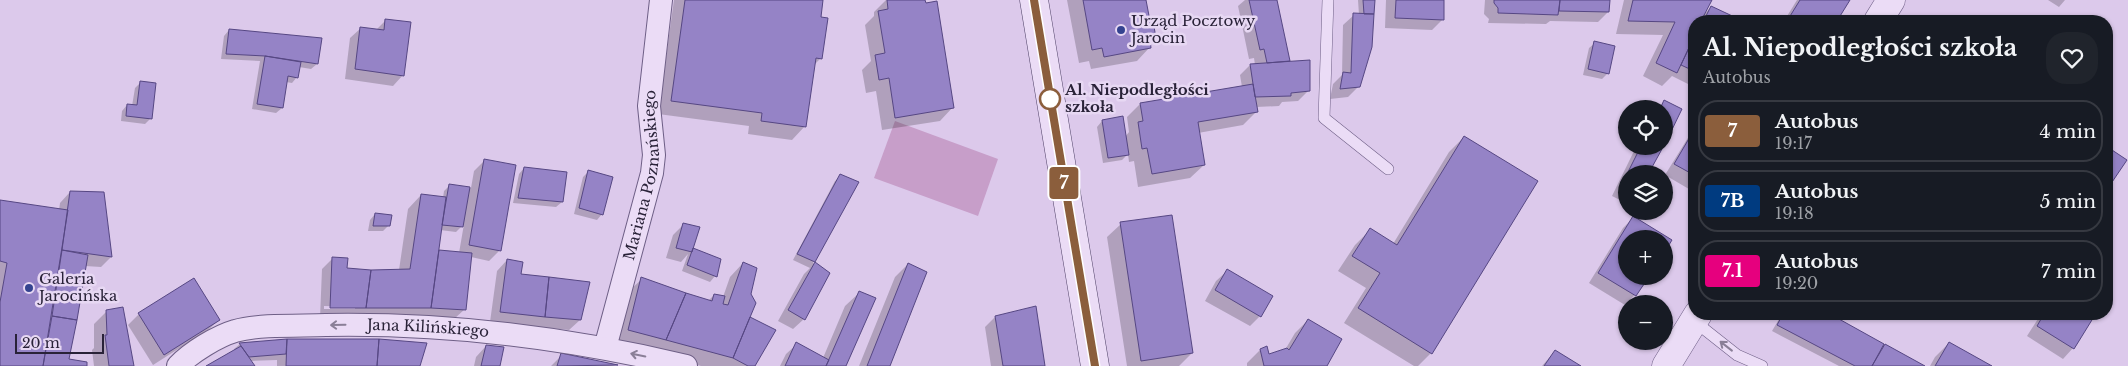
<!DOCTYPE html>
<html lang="pl">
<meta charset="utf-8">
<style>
:root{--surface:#171b24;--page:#20242c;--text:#f1f3f6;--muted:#9ea1a6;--line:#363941}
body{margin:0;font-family:"Libre Baskerville",serif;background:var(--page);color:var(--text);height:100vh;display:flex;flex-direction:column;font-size:19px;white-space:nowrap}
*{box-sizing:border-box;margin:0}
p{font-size:16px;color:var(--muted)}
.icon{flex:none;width:28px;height:28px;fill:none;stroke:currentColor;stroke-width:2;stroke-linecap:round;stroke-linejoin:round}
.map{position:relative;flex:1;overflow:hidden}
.side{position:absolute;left:1688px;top:15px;width:425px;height:305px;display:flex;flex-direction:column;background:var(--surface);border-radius:20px;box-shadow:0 1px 4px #0004}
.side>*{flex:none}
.badge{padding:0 10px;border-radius:4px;font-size:18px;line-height:32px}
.tools{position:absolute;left:1618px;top:100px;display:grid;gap:10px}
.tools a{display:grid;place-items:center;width:55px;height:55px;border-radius:50%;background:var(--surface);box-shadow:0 1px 4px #0004;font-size:25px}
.scale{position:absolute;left:15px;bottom:12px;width:89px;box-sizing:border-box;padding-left:5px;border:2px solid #292238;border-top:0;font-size:14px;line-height:18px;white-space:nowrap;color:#292238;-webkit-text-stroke:4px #e7d8f3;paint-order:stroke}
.map>.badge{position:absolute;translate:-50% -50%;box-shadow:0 0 0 2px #fff}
.round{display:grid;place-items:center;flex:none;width:52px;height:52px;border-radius:20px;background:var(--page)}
.head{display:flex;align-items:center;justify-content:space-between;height:85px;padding:0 15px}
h1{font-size:24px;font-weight:700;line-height:38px}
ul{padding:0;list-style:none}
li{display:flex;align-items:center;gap:15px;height:62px;margin:0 10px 8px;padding:0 5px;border:2px solid var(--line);border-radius:20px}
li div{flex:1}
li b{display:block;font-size:19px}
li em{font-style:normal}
li .badge{min-width:55px;font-weight:700;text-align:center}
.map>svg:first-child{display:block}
.green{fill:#c79ec9}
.shadow{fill:#0003;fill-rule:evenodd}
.building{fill:#9583c6;stroke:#564783}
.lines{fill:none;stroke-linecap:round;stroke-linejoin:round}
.service-casing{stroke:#6e5f86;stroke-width:12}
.minor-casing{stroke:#6e5f86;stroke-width:24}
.tertiary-casing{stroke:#6e5f86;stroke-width:29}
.secondary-casing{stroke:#504268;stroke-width:29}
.service{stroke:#ebdcf6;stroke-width:11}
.minor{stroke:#ebdcf6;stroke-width:22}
.tertiary{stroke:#ebdcf6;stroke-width:28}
.secondary{stroke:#ebdcf6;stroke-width:28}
.oneway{stroke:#8a7f97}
.line-casing{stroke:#fff;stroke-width:11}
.line{stroke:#8b5e3c;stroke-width:8}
.poi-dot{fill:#344390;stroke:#e7d8f3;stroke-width:2}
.stop-dot{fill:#fff;stroke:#8b5e3c;stroke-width:2.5}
.labels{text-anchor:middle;stroke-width:5;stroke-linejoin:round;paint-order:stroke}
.poi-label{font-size:15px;fill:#292238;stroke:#e7d8f3;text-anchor:start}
.stop-label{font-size:15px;font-weight:bold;fill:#292238;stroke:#e7d8f3;text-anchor:start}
.street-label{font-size:15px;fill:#292238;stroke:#e7d8f3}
</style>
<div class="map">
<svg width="2128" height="366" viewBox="0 0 2128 366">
<rect width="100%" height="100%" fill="#dcc9eb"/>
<path class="green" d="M895,121l103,38 -20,57 -104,-38z"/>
<path class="shadow" d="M674,0h148l-2,18 1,40 -8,8 -8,60 -13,14 -44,-6 1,-8 -91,-12z
M886,0h38l29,107 -13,14 -58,9 -6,-39 -10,2 -4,-23 9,-9 -6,-36 9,-9v-4z
M1067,0h78l4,23 5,15 -5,5 1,4 -13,14 -46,8 -2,-8 -10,2z
M1245,0h30l15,62 19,28 -11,11 -16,1 -3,4 -23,1v5l-13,13 -45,8 6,32 -14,13 -52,9 -4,-26 -5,1 -1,-8 -6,6 -19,3 -6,-36 5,-6 23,16 4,-5 -2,-15 13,-13 102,-17 -2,-12 10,-10h5l-1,-7 -5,1 -11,-53z
M1358,0h15l-14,86 -11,11 -18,2 3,-15 9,-9 1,-50 11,-10h5z
M1386,0h57v19l-11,11 -47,-2z
M1485,0h123v12l-10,10 -48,-1 -4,3 -58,-1 1,-4 -5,-5z
M1624,0h87l-7,14 7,-7 29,14h-46v57l-6,6 -16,-8 -10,10 -19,-10 20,-41 -47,-1z
M1797,0h52l-13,21h-52z
M2048,0h17l-6,7z
M386,20l17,55 -10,11 -48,-7 5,-41 11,-10 15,2z
M229,30l88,34 -6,5 -12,-2 -2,10 -5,6 -6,-1 -4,26 -6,5 -24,-4 8,-48 -39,-2 3,-23z
M1595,43l13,30 -6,6 -19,-4 6,-27z
M141,82l9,37 -5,5 -24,-3 1,-10 5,-6 5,1 3,-18z
M1664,102l16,8 -16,33v-34h-6z
M1694,128v64l-29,-17z
M1464,137l-33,216 -13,13h-4l-70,-43 22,-35 -28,-17 17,-26 15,-15 23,14 56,-92z
M1639,146h23l-12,24 7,4h-31v29l-14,-7 22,-45z
M484,161l16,89 -11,11 -18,-4 -6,52 -11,10 -134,-1 2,-49 11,-11 13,12h53l9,-61 13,-14 22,3 1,-7 6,-6 21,3 3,-17zM464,224l-5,29 -21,-1 2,-22 16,2zM324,306l31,1v2h-31z
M524,168l38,34 -6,5 -43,-4 6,-29z
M588,172l14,42 -5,6 -23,-6 9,-37z
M841,176l17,6 -45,81 16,10 -25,46 -11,10 -15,-8 26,-47 6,-6 -17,-8 42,-79z
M70,192l41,65 -10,10 -16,-1 -17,94 17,6h-85v-164l59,8 1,-7z
M375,214l14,11 -6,6h-15l2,-11z
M1633,218l37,22 -6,11v-12h-38v37h27l-28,29 -36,-22 34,-55z
M1121,224l71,129 -13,13h-52l-20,-129z
M683,225l9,24 23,27 -5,6 -28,-11 6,-17 -7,8 -15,-4 7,-23z
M507,260l13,15 60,45 -11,10 -79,-8 7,-51z
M743,263l6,31 -3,29 8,43h-53l-48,-13 -35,-13 13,-51 11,-10 66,22 6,-6 9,2 7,-20z
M908,264l-19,102h-30l36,-89z
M1227,271l33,45 -10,10 -45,-25 11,-20z
M193,280l26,40 -11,10 -55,35 -25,-40 11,-11z
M859,293l-15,73h-64l6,-12 11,-10 26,14 22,-52z
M107,311l25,55h-38l-2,-16 2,-2v-24z
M1782,314h49l-1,1 92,51h-83l-67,-35z
M2041,314h51l2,1 -21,33 -10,11 -36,-23z
M995,317l48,49h-52l-6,-39z
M1308,320l17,46h-78v-3l13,-13 8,5 17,-5 10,-17z
M288,340l130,26h-141v-6l-27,1 3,5h-44l27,-15 -2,-2 6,-5z
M1949,343l41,23h-60l5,-9z
M486,346l12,20h-24l2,-9z
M1555,351l24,15h-37z
M562,355l54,11h-65z"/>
<path class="building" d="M685,0h138l-2,17 7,1 -6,41 -6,-1 -10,69 -45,-6 1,-8 -91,-12z
M887,0h38l1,3 11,-2 17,107 -59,10 -6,-40 -10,2 -4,-25 10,-2 -7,-42 10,-2z
M1083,0h63l4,21h3l3,17 -6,1 1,9 -47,9 -2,-9 -10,2z
M1249,0h28l13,61 -23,2 -3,-14 -4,1z
M1363,0h12l-1,14h-10z
M1396,0h48v20l-49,-2z
M1494,0h66l-2,15 -60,-2v-5l-4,-5z
M1560,0h50l-1,12 -50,-1z
M1633,0h79l-11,21h-7v16l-17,36 -21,-10 19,-41 -47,-1z
M1800,0h50l-13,21h-50z
M1711,6l32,15 -39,-1z
M1353,13l21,1 -2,33 -12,40 -20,2 3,-17 8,1z
M385,19l26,3 -7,54 -49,-7 5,-42 24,3z
M229,29l93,9 -4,26 -53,-8 -39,-2z
M1694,37v34l-13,-6z
M1594,41l21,5 -6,28 -21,-5z
M265,56l36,6 -3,16 -10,-2 -5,32 -26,-4z
M1310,60v31l-19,2v3l-36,1 -5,-33z
M140,81l16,2 -4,36 -26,-3 1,-12 10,1z
M1253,84l5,28 -60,10 7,43 -53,9 -5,-26 -5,1 -4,-27 5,-1 -3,-18z
M1664,100l18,9 -18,37v-37h-4z
M1123,116l6,39 -21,3 -6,-38z
M1694,130v45l-20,-11z
M1464,136l74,45 -106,173 -74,-46 22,-35 -28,-17 18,-28 27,17z
M1641,146h16l5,3 -11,20 7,5h-31z
M2106,146l21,14 -21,31z
M484,159l32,6 -15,86 -32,-6z
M524,167l43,5 -4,30 -45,-4z
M588,170l25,7 -10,38 -24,-7z
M840,174l19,8 -44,80 -18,-8z
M1626,175v13l-5,-3z
M449,184l21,3 -7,40 -21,-2z
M70,191l34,1 8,65 -50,-7z
M421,194l25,3 -15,111h-65l5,-38 39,-1z
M0,200l68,10 -25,156h-43v-64l7,-39 -7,-2z
M375,213l17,2 -2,11h-17z
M1172,215l21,138 -52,8 -21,-139z
M1633,216l39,24 -8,13v-14h-38v37h29l-3,4 -4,-2 -12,18 -38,-23z
M683,223l17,4 -8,25 -16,-4z
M693,248l28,11 -4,18 -30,-12z
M62,250l26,5 -11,65 -25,-4z
M439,250l33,3 -6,57 -35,-2z
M332,257l16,1 -1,10 24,2 -5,38h-36z
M507,259l16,3 -2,12 28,3 -4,40 -45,-5z
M743,262l14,6 -6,26 5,9 -23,55 -67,-18 20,-47 26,8 2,-7 11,2 -2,8 5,1z
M815,262l15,11 -25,47 -17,-10z
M908,263l19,9 -37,94h-23z
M1227,269l46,27 -12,21 -46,-27z
M549,277l41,5 -9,38 -36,-3z
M641,277l45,16 -20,47 -38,-10z
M194,278l26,42 -56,35 -26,-42z
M859,291l17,7 -30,68h-20z
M1036,306l9,60h-42l-8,-50z
M123,307l11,59h-25l-4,-31h2l-1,-25z
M1783,314h47l54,30 -12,22h-17l-78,-41z
M2044,314h50l1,1 -21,34 -37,-23z
M52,316l25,4 -8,39 18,3v4h-44z
M750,317l26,13 -21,36h-7l-15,-8z
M1308,319l34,20 -15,27h-63l-4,-17 7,-3 2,8 18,-6 2,2z
M287,339h92l-2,27h-91z
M287,339l-1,15 -37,3 -10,-14z
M379,339l48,4 -7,23h-43z
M796,342l33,18 -3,6h-41z
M1949,342l43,24h-57z
M1885,344l40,22h-53z
M486,345l18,2 -4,19h-19z
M241,346l14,20h-49z
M1555,350l26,16h-37z
M561,353l57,12 -61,1z"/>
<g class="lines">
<defs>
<path id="service" d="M1328,0l-4,118 64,51
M1694,321l43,34 25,11"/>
<g id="minor">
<path id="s1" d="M605,348l47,-175 2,-18 -5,-49 12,-106"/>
<path id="s2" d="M178,366c13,-14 40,-30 57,-35 26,-7 64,-5 91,-6 123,-2 240,12 360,41"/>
</g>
<path id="tertiary" d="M1878,21l13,-21
M1666,366l32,-52"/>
<path id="secondary" d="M1034,0l61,366"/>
</defs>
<use href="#service" class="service-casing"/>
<use href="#minor" class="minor-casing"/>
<use href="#tertiary" class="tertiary-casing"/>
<use href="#secondary" class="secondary-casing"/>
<use href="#service" class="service"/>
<use href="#minor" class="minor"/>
<use href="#tertiary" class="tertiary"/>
<use href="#secondary" class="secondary"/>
</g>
<defs><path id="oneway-shaft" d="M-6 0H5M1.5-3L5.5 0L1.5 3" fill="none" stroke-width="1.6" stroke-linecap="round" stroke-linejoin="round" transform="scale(1.25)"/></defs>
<g class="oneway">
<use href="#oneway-shaft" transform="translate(338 325) rotate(179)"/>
<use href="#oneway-shaft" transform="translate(1726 346) rotate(-142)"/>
<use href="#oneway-shaft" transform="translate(638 355) rotate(-168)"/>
</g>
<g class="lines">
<defs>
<path id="line" d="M1034,0l61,366"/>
</defs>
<use href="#line" class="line-casing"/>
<use href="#line" class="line"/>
</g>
<g class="poi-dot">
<circle cx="1121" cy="30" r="5"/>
<circle cx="29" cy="288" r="5"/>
</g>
<circle class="stop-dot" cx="1050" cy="99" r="10"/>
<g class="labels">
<g class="poi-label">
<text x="1131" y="26">Urząd Pocztowy<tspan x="1131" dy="17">Jarocin</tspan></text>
<text x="39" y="284">Galeria<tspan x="39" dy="17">Jarocińska</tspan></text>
</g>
<g class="stop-label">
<text x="1065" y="95">Al. Niepodległości<tspan x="1065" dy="17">szkoła</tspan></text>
</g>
<g class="street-label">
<text dy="5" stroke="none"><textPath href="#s1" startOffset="178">Mariana Poznańskiego</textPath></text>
<text dy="5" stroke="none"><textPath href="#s2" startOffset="261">Jana Kilińskiego</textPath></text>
</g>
</g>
</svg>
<div class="tools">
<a><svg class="icon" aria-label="locate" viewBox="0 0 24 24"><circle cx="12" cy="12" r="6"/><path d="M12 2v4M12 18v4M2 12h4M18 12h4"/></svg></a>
<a><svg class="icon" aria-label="layers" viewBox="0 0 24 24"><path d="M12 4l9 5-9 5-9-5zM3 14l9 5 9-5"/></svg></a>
<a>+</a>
<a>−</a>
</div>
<div class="scale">20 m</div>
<b class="badge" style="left:1064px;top:183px;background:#8b5e3c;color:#fff">7</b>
<section class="side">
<div class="head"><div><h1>Al. Niepodległości szkoła</h1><p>Autobus</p></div><a class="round"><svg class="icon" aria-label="heart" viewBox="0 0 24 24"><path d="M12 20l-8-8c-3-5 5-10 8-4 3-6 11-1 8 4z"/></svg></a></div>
<ul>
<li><span class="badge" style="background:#8b5e3c;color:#fff">7</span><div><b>Autobus</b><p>19:17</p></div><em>4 min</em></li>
<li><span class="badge" style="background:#003b80;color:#fff">7B</span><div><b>Autobus</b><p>19:18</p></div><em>5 min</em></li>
<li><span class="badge" style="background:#e6007e;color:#fff">7.1</span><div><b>Autobus</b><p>19:20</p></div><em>7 min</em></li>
</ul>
</section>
</div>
